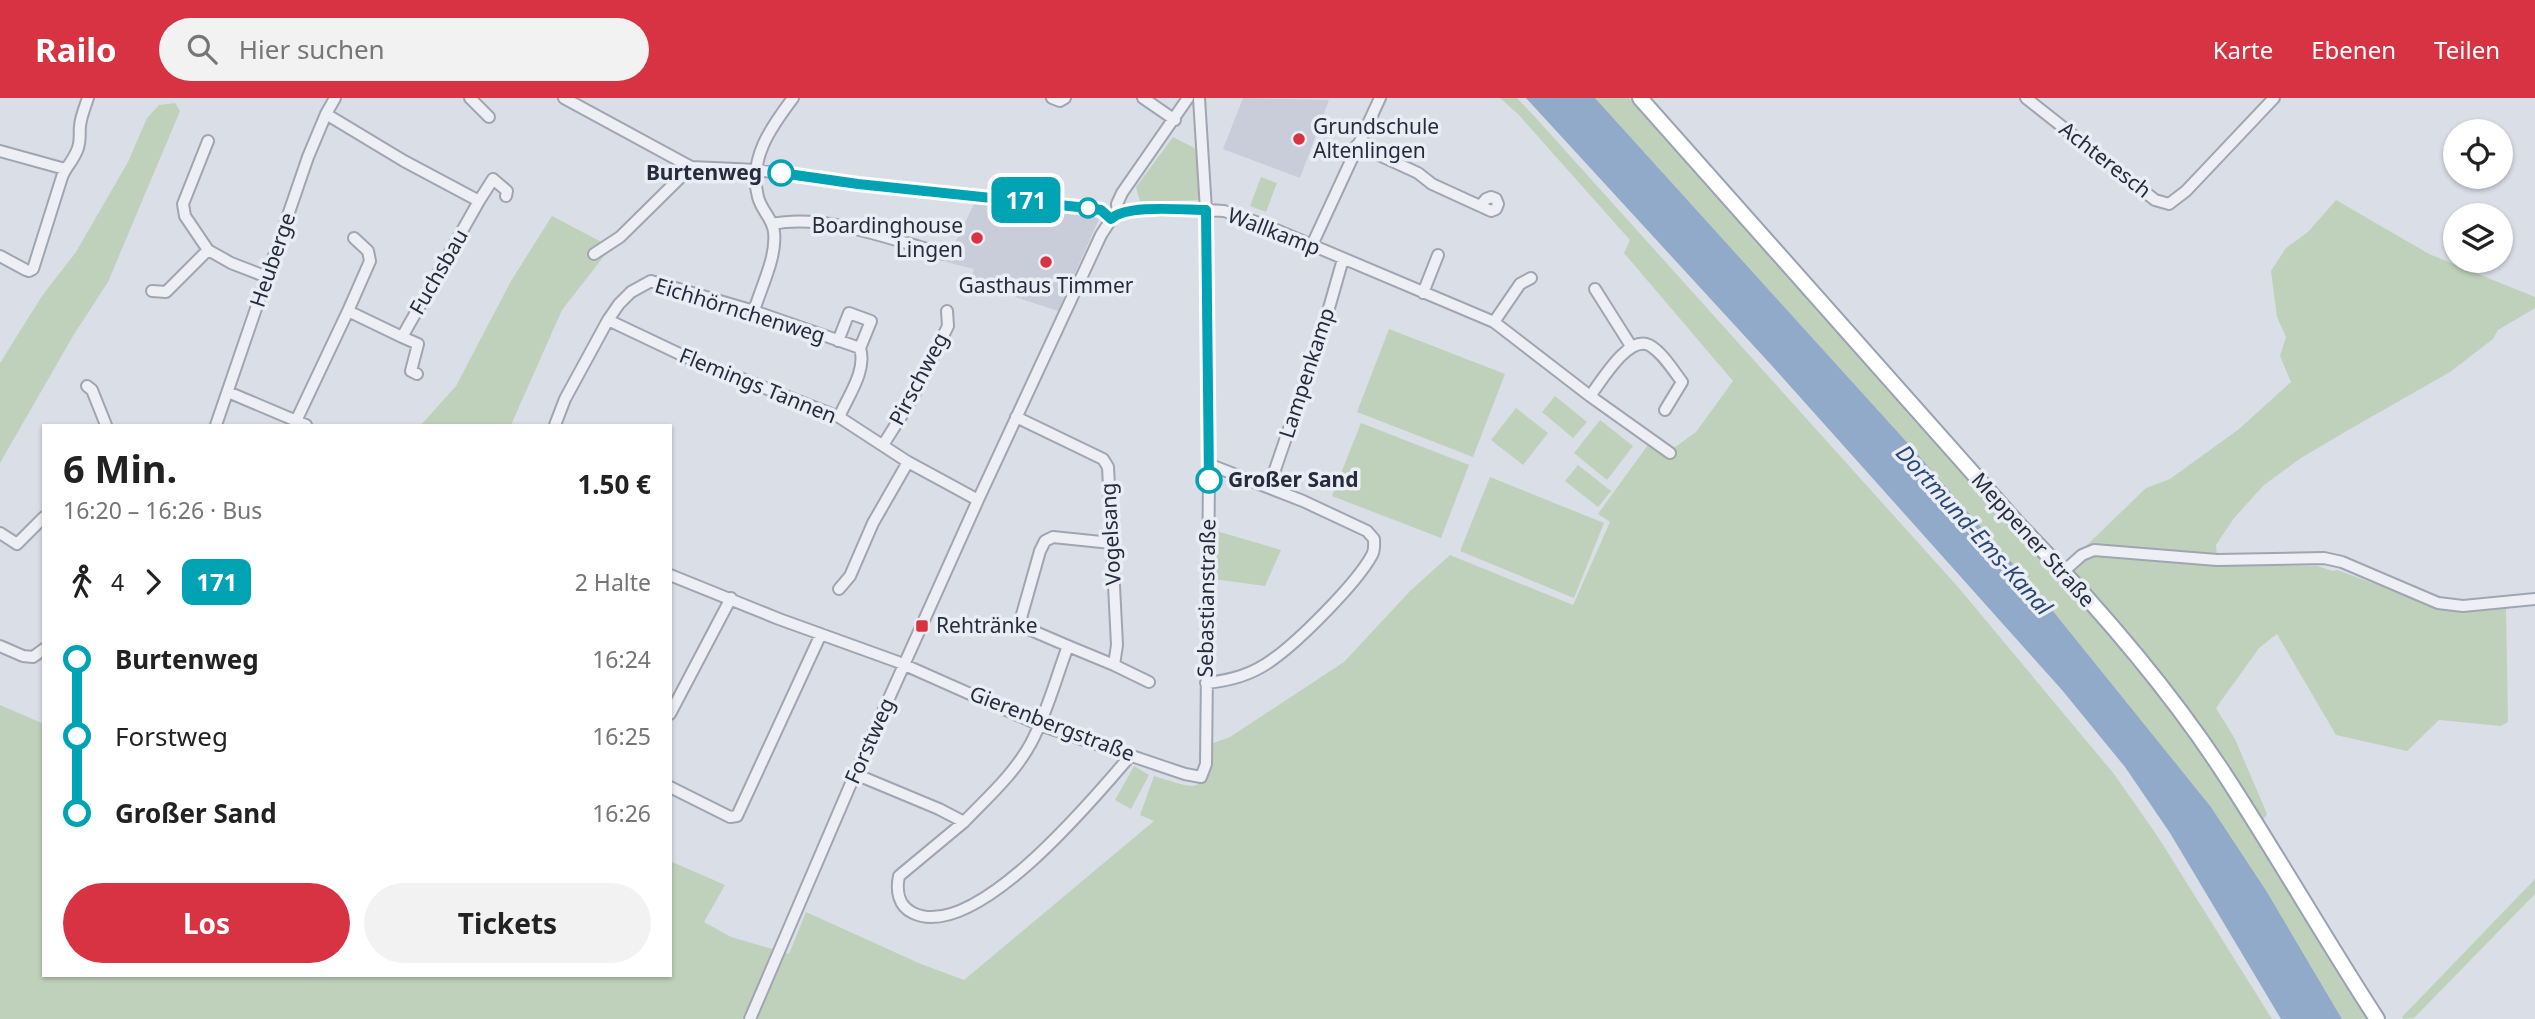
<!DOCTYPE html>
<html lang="de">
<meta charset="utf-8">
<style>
:root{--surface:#fff;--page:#f2f2f2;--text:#222;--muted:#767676;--accent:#d83342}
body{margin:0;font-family:"Noto Sans",sans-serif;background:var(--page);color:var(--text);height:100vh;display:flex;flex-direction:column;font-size:26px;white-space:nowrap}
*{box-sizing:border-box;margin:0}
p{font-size:23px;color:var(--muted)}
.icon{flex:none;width:38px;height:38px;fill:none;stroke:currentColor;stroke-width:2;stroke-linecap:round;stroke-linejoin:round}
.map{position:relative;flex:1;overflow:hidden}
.sheet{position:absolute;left:42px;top:326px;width:630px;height:553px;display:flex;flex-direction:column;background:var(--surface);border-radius:0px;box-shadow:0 2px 5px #0004}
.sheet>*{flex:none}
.badge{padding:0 14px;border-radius:10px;font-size:24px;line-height:46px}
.fabs{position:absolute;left:2443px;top:21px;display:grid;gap:14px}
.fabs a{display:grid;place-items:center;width:70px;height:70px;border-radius:50%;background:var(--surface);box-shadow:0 2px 5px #0004;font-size:35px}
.map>.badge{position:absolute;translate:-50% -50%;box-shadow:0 0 0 4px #fff}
.legs{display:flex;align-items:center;gap:10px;height:77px;padding:0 21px;font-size:23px}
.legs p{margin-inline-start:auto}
.summary{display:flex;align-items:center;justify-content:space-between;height:119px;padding:0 21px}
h1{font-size:38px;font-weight:700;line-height:52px}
.action{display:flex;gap:14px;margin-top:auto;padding:14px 21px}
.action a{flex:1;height:80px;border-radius:42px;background:var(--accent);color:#fff;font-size:28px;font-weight:700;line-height:80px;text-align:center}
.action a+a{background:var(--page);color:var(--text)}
ul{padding:0 21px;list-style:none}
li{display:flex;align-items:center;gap:24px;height:77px;font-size:26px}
li i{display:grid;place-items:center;width:10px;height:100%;margin:0 9px;background:currentColor}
li i::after{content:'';width:18px;height:18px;margin:-9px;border:5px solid;border-radius:50%;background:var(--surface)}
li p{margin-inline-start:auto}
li:first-child i{background:linear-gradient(#0000 50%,currentColor 0)}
li:last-child i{background:linear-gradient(currentColor 50%,#0000 0)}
header{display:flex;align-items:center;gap:42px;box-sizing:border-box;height:98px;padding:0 35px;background:var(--accent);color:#fff}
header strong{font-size:33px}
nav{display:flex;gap:38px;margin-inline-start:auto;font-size:24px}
.search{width:490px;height:63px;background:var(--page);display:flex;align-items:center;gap:18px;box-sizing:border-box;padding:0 24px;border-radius:38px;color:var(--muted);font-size:26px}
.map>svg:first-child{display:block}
.built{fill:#c8cdd9}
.green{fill:#bfd1bb}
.water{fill:#92aaca}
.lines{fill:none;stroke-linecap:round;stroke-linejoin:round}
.minor-casing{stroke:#a0a5b1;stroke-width:14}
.major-casing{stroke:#99a2b3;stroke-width:18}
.minor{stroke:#edeff5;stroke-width:10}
.major{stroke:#fff;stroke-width:14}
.line-1-casing{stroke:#fff;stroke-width:16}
.line-1{stroke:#00a3b4;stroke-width:10}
.poi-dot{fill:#d83342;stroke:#eaedf4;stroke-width:2.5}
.stop-1-dot{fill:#fff;stroke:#00a3b4;stroke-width:3.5}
.labels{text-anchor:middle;stroke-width:7;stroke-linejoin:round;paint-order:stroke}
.poi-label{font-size:21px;fill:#242c3d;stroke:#eaedf4;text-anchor:start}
.street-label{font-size:21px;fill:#242c3d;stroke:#eaedf4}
.stop-label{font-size:21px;font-weight:bold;fill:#242c3d;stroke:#eaedf4;text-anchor:end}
.water-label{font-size:23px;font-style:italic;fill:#2b4774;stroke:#eaedf4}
</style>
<header>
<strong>Railo</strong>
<div class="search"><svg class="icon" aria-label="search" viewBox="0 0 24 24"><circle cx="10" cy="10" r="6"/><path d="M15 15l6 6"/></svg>Hier suchen</div>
<nav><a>Karte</a><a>Ebenen</a><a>Teilen</a></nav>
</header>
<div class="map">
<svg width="2535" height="921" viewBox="0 0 2535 921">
<rect width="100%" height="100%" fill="#dadee7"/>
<path class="built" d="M1243,0l86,2 -29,78 -77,-29z
M975,104l125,15 -42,94 -88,-29 4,-13 -28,-7z"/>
<path class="green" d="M1500,0h17l18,19 423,470 156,187 44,63 114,182h-2272v-314l44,19v251h626v-114l55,24 -21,37 27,15 58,17 17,-42 115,52 43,16 190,-159 -14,-6 14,-39c45,14 51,20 57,-32l19,-7 114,-75 66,-71 40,-36 123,50 37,-83 -12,-8 52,-72 17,11 29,-21 37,-51 -109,-128 6,-13 -111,-125z
M1595,0h34l426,478 91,-88 24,-9 69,-50 52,-47 -11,-26 6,-19 -9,-20 -6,-46 15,-23 22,-16 28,-32 93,54 106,43v11l-37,22 -5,9 -43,33 -100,57 -49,29 -37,27 -30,33 -18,27 1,12 13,8 87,1 16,5 4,-1 91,33 28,6 50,-2 2,115 -7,4 -62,-6 -32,31 -71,-16 -59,-101 -18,14 -43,60 19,31 32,75 -13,19 83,131 38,55h-33l-75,-127 -56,-85 -171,-212 -126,-145z
M175,5l5,8 -72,171 -35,54 -73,127v-100l42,-67 34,-44 52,-90 19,-44 12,-13z
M1173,39l25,13 4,50 -62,2 -4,-15z
M1261,79l16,6 -11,29 -16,-6z
M552,118l59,31 -49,63 -51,115h-90l35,-39 55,-105z
M1389,231l116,45 -32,83 -116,-45z
M1555,298l32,26 -14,16 -31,-26z
M1516,310l32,25 -25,32 -32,-25z
M1600,322l33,26 -26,34 -33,-27z
M1361,325l108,42 -28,73 -109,-42z
M1578,367l33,26 -13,16 -33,-26z
M1490,379l114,46 -30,75 -114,-47z
M1213,432l68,20 -16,36 -52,-7z
M1134,668l15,9 -18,34 -16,-9z
M2535,781v15l-121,124 -11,1 -1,-2z"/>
<path class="water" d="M1526,0h69l319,352 126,145 171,212 56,85 75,127h-61l-111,-186 -45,-66 -63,-77 -288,-322z"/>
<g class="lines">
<defs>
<path id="minor" d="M470,0l19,19
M564,0l127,69 66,3 101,14 230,24 13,2 10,9
M1052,0l8,3 5,-3
M1143,0l32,22
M2026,0l129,102 14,4 17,-13 88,-93
M208,43l-25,63 2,12 23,34 23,13 36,14
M1357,47l61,28 14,11 59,27 5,-2 2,-5 -2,-5 -5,-2 -5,2 -6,7
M0,53l65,18
M479,103l14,-22 14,12 -1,5
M1118,116l-1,-10 5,-11 66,-95
M772,126c54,-11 120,16 172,30
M1312,147l68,-147
M594,156l26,-17 71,-70
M0,158l26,14 3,1 4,-2 29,-92c4,-11 11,-15 16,-29 3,-9 1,-14 2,-22 1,-10 5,-19 8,-28
M1595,191l36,57
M152,193l14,1 42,-42
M1423,195l15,-38
M348,213l22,-50 -2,-10 -14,-13
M754,213c7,-24 23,-54 20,-79 -1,-13 -13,-22 -16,-35 -10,-38 13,-70 35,-99
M608,222l78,37 153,60 69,45 70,38
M1494,224l26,-38 11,-6
M402,239l16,7 -7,27 6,3
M838,243l11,-28 22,8 -11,27
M87,288l5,4 14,35
M228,294l78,33
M1590,298c11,-14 38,-61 59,-51 13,7 24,25 33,37l-17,28
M296,323l52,-110 54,26 77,-136 -75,-40 -78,-47
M216,327l92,-268 18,-43 9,-16
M555,327l10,-26 43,-79 11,-16 12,-12 20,-11 103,30 106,37c7,23 -12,48 -21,69
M883,347l29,-46 36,-73 -1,-15
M1269,389l52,-151 22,-77
M0,435l17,11 27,-27
M2064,473l18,-16 12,-5 123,10 107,-2 18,4 96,41 25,3 72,-7
M670,477l109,44 119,43 142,63 145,49 16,3 5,-13 3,-284 -2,-176 -1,-94 -7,-112
M839,491l11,-13 23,-53 35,-61
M0,548l23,10 10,1 11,-8
M1068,548l-49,-21 21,-74 5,-10 8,-4 58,6
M1114,567l35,17
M1206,585c23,-2 47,-9 66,-23 27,-19 85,-77 100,-105 3,-5 2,-11 2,-16l-7,-8 -64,-30 -95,-37
M670,616l61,-116
M855,676l84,35 25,13c23,-24 51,-49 67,-79 16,-30 25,-65 37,-97l46,19 3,-20 -9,-178 -5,-8 -87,-42
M670,689l60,30 7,-1 84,-182
M964,724l-65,54c-3,14 -1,30 14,37 62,30 181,-115 218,-158
M750,921l105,-245 123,-274 123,-265 13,-20 20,-5h72l18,1 38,13 232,98 96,74 80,57"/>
<path id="major" d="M1640,0l378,426c75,77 148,160 207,251 52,80 100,164 152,244"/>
</defs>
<use href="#minor" class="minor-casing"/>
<use href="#major" class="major-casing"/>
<use href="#minor" class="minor"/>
<use href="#major" class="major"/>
</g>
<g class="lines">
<defs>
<path id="line-1" d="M781,75l77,11 230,24 13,2 10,9c15,-15 73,-9 95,-9l3,270"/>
</defs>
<use href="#line-1" class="line-1-casing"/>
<use href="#line-1" class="line-1"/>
</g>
<g class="poi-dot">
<circle cx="1299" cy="41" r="7"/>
<circle cx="977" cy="140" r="7"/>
<circle cx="1046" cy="164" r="7"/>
<rect x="915" y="521" width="14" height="14" rx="3.5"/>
</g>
<g class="stop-1-dot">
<circle cx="781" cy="75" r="12"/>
<circle cx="1088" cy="110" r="9"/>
<circle cx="1209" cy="382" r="12"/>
</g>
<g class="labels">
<g class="poi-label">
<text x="1313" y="36">Grundschule<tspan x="1313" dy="24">Altenlingen</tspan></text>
<text x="963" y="135" text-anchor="end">Boardinghouse<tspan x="963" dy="24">Lingen</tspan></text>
<text x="1046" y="195" text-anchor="middle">Gasthaus Timmer</text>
<text x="936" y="535">Rehtränke</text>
</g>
<g class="street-label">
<text transform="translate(2105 62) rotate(38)" y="7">Achteresch</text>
<text transform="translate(1274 134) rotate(21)" y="7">Wallkamp</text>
<text transform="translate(273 162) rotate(-71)" y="7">Heuberge</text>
<text transform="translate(439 174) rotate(-60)" y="7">Fuchsbau</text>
<text transform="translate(740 213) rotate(17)" y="7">Eichhörnchenweg</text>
<text transform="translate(1307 275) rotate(-72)" y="7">Lampenkamp</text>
<text transform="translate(919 281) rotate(-62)" y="7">Pirschweg</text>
<text transform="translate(758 288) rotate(22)" y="7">Flemings Tannen</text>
<text transform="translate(1111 436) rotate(-93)" y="7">Vogelsang</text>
<text transform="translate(2033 442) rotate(48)" y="7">Meppener Straße</text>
<text transform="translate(1207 500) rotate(-89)" y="7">Sebastianstraße</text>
<text transform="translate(1052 626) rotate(21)" y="7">Gierenbergstraße</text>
<text transform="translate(870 643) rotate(-66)" y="7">Forstweg</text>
</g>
<g class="stop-label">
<text x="762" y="82">Burtenweg</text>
<text x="1228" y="389" text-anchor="start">Großer Sand</text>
</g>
<g class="water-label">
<text transform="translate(1974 432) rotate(48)" y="8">Dortmund-Ems-Kanal</text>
</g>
</g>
</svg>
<div class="fabs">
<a><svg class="icon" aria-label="locate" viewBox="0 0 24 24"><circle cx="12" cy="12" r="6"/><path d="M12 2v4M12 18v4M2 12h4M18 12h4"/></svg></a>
<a><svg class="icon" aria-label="layers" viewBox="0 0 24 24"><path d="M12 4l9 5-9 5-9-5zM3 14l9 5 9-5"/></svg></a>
</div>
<b class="badge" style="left:1026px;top:102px;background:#00a3b4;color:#fff">171</b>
<section class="sheet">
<div class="summary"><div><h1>6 Min.</h1><p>16:20 – 16:26 · Bus</p></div><b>1.50 €</b></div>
<div class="legs"><svg class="icon" aria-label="walk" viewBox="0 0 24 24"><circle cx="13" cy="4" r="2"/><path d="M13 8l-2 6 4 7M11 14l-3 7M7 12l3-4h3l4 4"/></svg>4<svg class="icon" aria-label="forward" viewBox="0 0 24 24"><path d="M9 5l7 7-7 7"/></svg><b class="badge" style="background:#00a3b4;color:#fff">171</b><p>2 Halte</p></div>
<ul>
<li><i style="color:#00a3b4"></i><b>Burtenweg</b><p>16:24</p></li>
<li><i style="color:#00a3b4"></i><span>Forstweg</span><p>16:25</p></li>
<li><i style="color:#00a3b4"></i><b>Großer Sand</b><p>16:26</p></li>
</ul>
<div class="action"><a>Los</a><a>Tickets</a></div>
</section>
</div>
